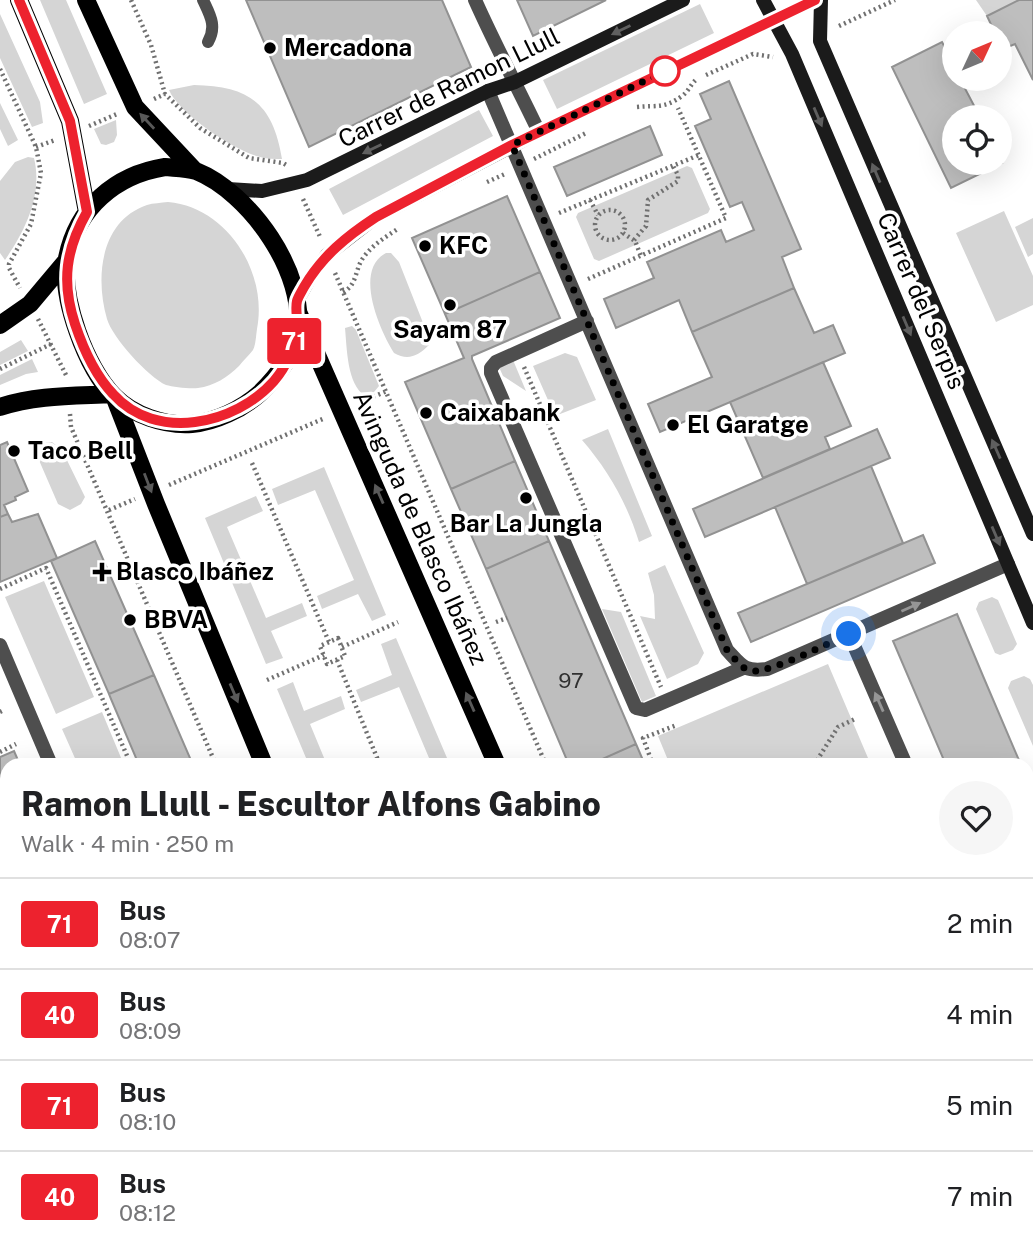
<!DOCTYPE html>
<meta charset="utf-8">
<style>
:root{--surface:#fff;--page:#f6f6f6;--text:#202124;--muted:#757577;--line:#e0e0e0}
body{margin:0;font-family:"Public Sans",sans-serif;background:var(--page);color:var(--text);height:100vh;display:flex;flex-direction:column;font-size:26px;white-space:nowrap}
*{box-sizing:border-box;margin:0}
p{font-size:23px;color:var(--muted)}
.icon{flex:none;width:38px;height:38px;fill:none;stroke:currentColor;stroke-width:2;stroke-linecap:round;stroke-linejoin:round}
.map{position:relative;flex:1;overflow:hidden}
.sheet{position:absolute;left:0px;top:758px;width:1034px;height:499px;display:flex;flex-direction:column;background:var(--surface);border-radius:21px 21px 0 0;box-shadow:0 7px 28px #0002}
.sheet>*{flex:none}
.badge{padding:0 14px;border-radius:5px;font-size:24px;line-height:46px}
.needle{width:46px;rotate:46deg}
.tools{position:absolute;left:942px;top:21px;display:grid;gap:14px}
.tools a{display:grid;place-items:center;width:70px;height:70px;border-radius:50%;background:var(--surface);box-shadow:0 7px 28px #0002;font-size:35px}
.you{position:absolute;width:35px;height:35px;margin:-18px;border:5px solid #fff;border-radius:50%;background:#1a73e8;box-shadow:0 0 0 10px #1a73e833}
.map>.badge{position:absolute;translate:-50% -50%;box-shadow:0 0 0 4px #fff}
.round{display:grid;place-items:center;flex:none;width:74px;height:74px;border-radius:37px;background:var(--page)}
.headline{display:flex;align-items:center;justify-content:space-between;height:119px;padding:0 21px}
h1{font-size:33px;font-weight:800;line-height:52px}
ul{padding:0;list-style:none}
li{display:flex;align-items:center;gap:21px;height:91px;padding:0 21px;border-top:2px solid var(--line)}
li div{flex:1}
li b{display:block;font-size:26px}
li em{font-style:normal}
li .badge{min-width:77px;font-weight:700;text-align:center}
.map>svg:first-child{display:block}
.green{fill:#d5d5d5}
.building{fill:#bebebe;stroke:#929292;stroke-width:2}
.lines{fill:none;stroke-linecap:round;stroke-linejoin:round}
.path{stroke:#707070;stroke-width:4.5;stroke-dasharray:2 3.5;stroke-linecap:butt}
.lane{stroke:#4e4e4e;stroke-width:12}
.street{stroke:#4e4e4e;stroke-width:14}
.secondary{stroke:#1b1b1b;stroke-width:14}
.primary{stroke:#000;stroke-width:18}
.oneway{fill:#5f5f5f}
.oneway2{fill:#595959}
.oneway3{fill:#959595}
.line-casing{stroke:#fff;stroke-width:16}
.line{stroke:#ed222e;stroke-width:10}
.walk{stroke:#000;stroke-width:7;stroke-dasharray:0 12.6}
.poi-dot{fill:#000;stroke:#fff;stroke-width:2.5}
.stop-dot{fill:#fff;stroke:#ed222e;stroke-width:3.5}
.labels{text-anchor:middle;stroke-width:7;stroke-linejoin:round;paint-order:stroke}
.number-label{font-size:21px;fill:#303030}
.poi-label{font-size:24px;font-weight:bold;fill:#000;stroke:#fff;text-anchor:start}
.street-label{font-size:24px;fill:#000;stroke:#fff}
</style>
<div class="map">
<svg width="1033" height="1256" viewBox="0 0 1033 1256">
<rect width="100%" height="100%" fill="#fff"/>
<path class="green" d="M40,0h26l41,94 -23,10z
M976,0h43l-32,16z
M700,4l14,29 -157,76 -14,-29z
M0,14l40,88 3,21 -11,4 -32,-69z
M194,85c55,1 79,18 88,74 -7,0 -15,0 -22,-2 -25,-6 -81,-43 -91,-67z
M0,103l18,37 -10,6 -8,-17z
M479,110l14,26 -150,79 -14,-26z
M116,120l1,15 -3,7 -8,3 -5,-1 -7,-15z
M28,157l6,1c9,37 -9,73 -29,102l-5,-7v-72l15,-19z
M687,166l5,2 18,41 -2,4 -109,48 -5,-2 -18,-42 2,-4z
M168,202c59,5 100,70 89,127 -1,6 -1,15 -4,21 -4,5 -10,11 -14,16 -11,11 -25,20 -41,22 -8,1 -25,-1 -32,-3 -18,-8 -54,-48 -59,-66 -12,-41 -7,-98 40,-114 6,-2 14,-2 21,-3z
M1004,211l29,65v29l-37,17 -40,-89z
M1033,218v36l-5,3 -13,-30z
M386,253h5l8,9 30,76v7c-11,11 -21,16 -35,8 -14,-22 -41,-83 -8,-100z
M352,326l4,4 23,56 -5,6 -9,4c-18,-12 -18,-47 -20,-68z
M21,340l7,11 -28,14v-13z
M565,353l12,4 19,43 -41,16 -22,-50z
M32,359l6,13 -12,2 -26,11v-10z
M513,360l13,31 -23,-15 -4,-9z
M608,429l44,107 -13,6c-12,-39 -31,-72 -57,-102z
M52,442l10,8 23,47 -4,7 -11,6 -12,-6 -23,-53 9,-8z
M324,467l62,148 -14,6 -14,-27 -36,15 -5,-13 37,-16 -39,-90 -37,15 -6,-16z
M256,496l7,15 -36,16 39,91 36,-15 5,13 -36,15 12,27 -17,6 -61,-146z
M665,565l39,88 -6,11 -31,15 -27,-63 15,3 -1,-24 -6,-22z
M44,581l50,116 -38,17 -51,-117z
M992,597l6,3 19,44 -4,6 -13,5 -5,-2 -19,-44 3,-7z
M602,609l19,3 35,84 -14,6z
M396,638l54,127h-18l-33,-78 -38,15 -5,-12 36,-15 -11,-31z
M828,664l43,101h-201l-12,-29z
M1024,676l6,3 3,6v61l-25,-58 3,-7z
M293,682l11,29 37,-15 4,13 -35,15 17,41h-18l-32,-76z
M102,712l22,53h-46l-16,-36z
M7,1088v60l-7,3v-60z
M1027,1132l6,13v73l-6,3z
M148,1250h88l3,6h-88z
M601,1250h38l-15,6h-20z"/>
<path class="building" d="M246,0h196l29,67 -162,80z
M517,0h89l-73,36z
M1019,0h14v80l-18,-36 -12,5 -4,-8v-8h-4l-8,-17z
M942,42l12,23v14h6l20,38h-26v46h45v-6l3,6 -51,25 -59,-121z
M729,81l72,168 -19,8 12,31 -102,44 -13,-32 -63,28 -12,-29 50,-21 -7,-16 74,-32 5,12 28,-12 -12,-28 -12,5 -35,-81 16,-7 -11,-25z
M650,126l12,29 -95,41 -13,-29z
M507,196l33,76 -95,42 -33,-76z
M540,272l20,46 -88,38v3l43,102 -64,28 -46,-107 59,-24 -19,-44z
M794,288l20,45 19,-8 12,28 -185,79 -12,-28 64,-27 -20,-45z
M823,362l28,64 -26,11 5,12 -67,29 -33,-76z
M877,429l13,29 -185,79 -12,-28z
M7,442l21,49 -13,6 1,3 -12,5 4,9 -8,3v-72z
M515,461l34,80 -63,28 -35,-80z
M871,466l32,77 -96,41 -32,-77z
M8,514l4,8 26,-8 19,44 -57,24v-65z
M923,535l12,28 -184,79 -13,-29z
M95,541l59,134 -45,19 -58,-133z
M549,541l87,203 -47,21h-20l-83,-196z
M957,614l26,62 38,89h-75l-53,-124z
M154,675l39,90h-54l-28,-66 -2,-5z
M636,744l9,21h-56z
M14,751l6,14h-13v23l-7,3v-34z
M1027,780l6,13v44l-6,2z
M1033,837v131l-6,-13v-116z
M7,879v34l-7,3v-34z
M2,915l5,10v25l-7,3v-37z
M7,950v88l-7,3v-88z
M7,1204v23l-7,-16v-4z
M1033,1244v12h-29l16,-6h7v-4z
M17,1250h51l3,6h-51z
M263,1250h105l3,6h-112l-2,-4z
M804,1250h114l3,6h-114z"/>
<g class="lines">
<path class="path" d="M131,0l20,45 14,49
M839,26l56,-26
M0,69l36,78 5,26 -10,51 -22,40v4l11,20
M706,75l47,-21 20,3
M154,99l11,-5 35,34 49,30 34,5 5,3
M637,107c20,-2 27,2 45,-11 7,-5 9,-13 16,-18
M89,126l28,-12
M36,147l19,-7
M534,159l52,-26
M487,182l18,-8
M303,199l18,40
M590,200l8,15
M595 225a15 15 0 1 1 30 0a15 15 0 1 1-30 0Z
M559,213l140,-58
M623,233l12,8 6,15
M634,240l12,-14 2,-26 30,-19v-6l-5,-9
M335,273l211,492
M588,279l138,-61 -48,-110
M343,292c14,-6 12,-23 20,-34 10,-14 23,-21 36,-30
M38,319l29,58
M524,367l137,320
M0,369l51,-25
M358,403l29,-12
M70,414l1,13 145,338
M252,463l77,179
M169,485l156,-67
M109,510l26,-11
M0,589l46,-21 85,197
M496,622l11,-4
M338,638l7,18 -18,8 -7,-18z
M342,647l56,-25
M337,660l43,105
M267,680l57,-25
M0,712l2,-1
M0,752l16,-8
M653,765l-10,-27 34,-13
M814,765l24,-38 17,-8
M0,796l7,-3
M0,878l7,-3
M247,1250l3,6
M422,1250l3,6
M586,1250l3,6
M754,1250l3,6"/>
<path class="lane" d="M203,0c7,15 14,26 5,42"/>
<path class="street" d="M475,0c20,45 43,88 64,132
M488,91l239,559c15,16 17,22 40,19l241,-105
M587,321l-91,41 -5,6v5l145,335 9,2 98,-42
M849,634l57,131
M0,645l51,120
M1027,1045l6,13
M0,1086l7,-3
M0,1180l7,-3
M108,1250l3,6"/>
<path class="secondary" d="M763,0l29,54 241,569
M821,0l-1,41 213,493
M228,189l34,2 45,-11 181,-89 27,-9 168,-82
M297,301l14,-25 16,-21 49,-38 163,-85 276,-132"/>
<path class="primary" d="M19,0l51,121 17,91
M86,0l49,107 59,63
M165,167c10,1 22,1 31,4 53,21 112,103 101,162 -5,25 -20,44 -38,61 -17,15 -44,28 -67,30 -28,2 -59,-9 -78,-28 -28,-28 -54,-99 -47,-138 10,-50 48,-83 98,-91z
M299,314l198,451
M0,325l30,-21 37,-44
M114,396l42,108 108,261
M0,407c36,-12 75,-11 112,-13
M470,1250l2,6
M709,1250l3,6"/>
</g>
<defs><path id="oneway-solid" d="M-6-.8H1V-3.2L6.5 0L1 3.2V.8H-6Z" transform="scale(1.75)"/></defs>
<g class="oneway">
<use href="#oneway-solid" transform="translate(621 30) rotate(154)"/>
<use href="#oneway-solid" transform="translate(818 117) rotate(67)"/>
<use href="#oneway-solid" transform="translate(372 149) rotate(154)"/>
<use href="#oneway-solid" transform="translate(876 173) rotate(-113)"/>
<use href="#oneway-solid" transform="translate(907 326) rotate(67)"/>
<use href="#oneway-solid" transform="translate(996 449) rotate(-114)"/>
<use href="#oneway-solid" transform="translate(996 536) rotate(67)"/>
</g>
<g class="oneway2">
<use href="#oneway-solid" transform="translate(147 121) rotate(-133)"/>
<use href="#oneway-solid" transform="translate(148 483) rotate(69)"/>
<use href="#oneway-solid" transform="translate(379 494) rotate(-114)"/>
<use href="#oneway-solid" transform="translate(234 693) rotate(67)"/>
<use href="#oneway-solid" transform="translate(470 702) rotate(-114)"/>
</g>
<g class="oneway3">
<use href="#oneway-solid" transform="translate(911 607) rotate(-24)"/>
<use href="#oneway-solid" transform="translate(879 702) rotate(-114)"/>
</g>
<g class="lines">
<defs>
<path id="line" d="M19,0l51,121 17,91c-21,37 -26,70 -12,112 8,24 20,51 38,70 43,48 122,31 161,-13 12,-14 22,-35 23,-53 1,-8 -2,-19 0,-27 1,-4 5,-10 7,-14 18,-31 43,-51 72,-70l136,-72 303,-145"/>
</defs>
<use href="#line" class="line-casing"/>
<use href="#line" class="line"/>
<path class="walk" d="M665,71l-153,74 215,505c7,7 14,19 24,21 19,2 78,-28 98,-37"/>
</g>
<g class="poi-dot">
<circle cx="270" cy="48" r="7"/>
<circle cx="425" cy="246" r="7"/>
<circle cx="450" cy="305" r="7"/>
<circle cx="426" cy="413" r="7"/>
<circle cx="673" cy="425" r="7"/>
<circle cx="14" cy="451" r="7"/>
<circle cx="526" cy="498" r="7"/>
<path d="M98.5 561.5h7v7h7v7h-7v7h-7v-7h-7v-7h7z"/>
<circle cx="130" cy="620" r="7"/>
</g>
<circle class="stop-dot" cx="665" cy="71" r="14"/>
<g class="labels">
<g class="number-label">
<text x="571" y="688">97</text>
</g>
<g class="poi-label">
<text x="284" y="56">Mercadona</text>
<text x="439" y="254">KFC</text>
<text x="450" y="338" text-anchor="middle">Sayam 87</text>
<text x="440" y="421">Caixabank</text>
<text x="687" y="433">El Garatge</text>
<text x="28" y="459">Taco Bell</text>
<text x="526" y="532" text-anchor="middle">Bar La Jungla</text>
<text x="116" y="580">Blasco Ibáñez</text>
<text x="144" y="628">BBVA</text>
</g>
<g class="street-label">
<text transform="translate(449 88) rotate(-26)" y="8">Carrer de Ramon Llull</text>
<text transform="translate(921 301) rotate(67)" y="8">Carrer del Serpis</text>
<text transform="translate(420 528) rotate(66)" y="8">Avinguda de Blasco Ibáñez</text>
</g>
</g>
</svg>
<div class="tools">
<a><svg class="needle" viewBox="-14 -14 28 28"><path d="M0-13l5 13h-10z" fill="#e53935"/><path d="M0 13l5-13h-10z" fill="#757577"/></svg></a>
<a><svg class="icon" aria-label="locate" viewBox="0 0 24 24"><circle cx="12" cy="12" r="6"/><path d="M12 2v4M12 18v4M2 12h4M18 12h4"/></svg></a>
</div>
<div class="you" style="left:849px;top:634px"></div>
<b class="badge" style="left:294px;top:341px;background:#ed222e;color:#fff">71</b>
<section class="sheet">
<div class="headline"><div><h1>Ramon Llull - Escultor Alfons Gabino</h1><p>Walk · 4 min · 250 m</p></div><a class="round"><svg class="icon" aria-label="heart" viewBox="0 0 24 24"><path d="M12 20l-8-8c-3-5 5-10 8-4 3-6 11-1 8 4z"/></svg></a></div>
<ul>
<li><span class="badge" style="background:#ed222e;color:#fff">71</span><div><b>Bus</b><p>08:07</p></div><em>2 min</em></li>
<li><span class="badge" style="background:#ed222e;color:#fff">40</span><div><b>Bus</b><p>08:09</p></div><em>4 min</em></li>
<li><span class="badge" style="background:#ed222e;color:#fff">71</span><div><b>Bus</b><p>08:10</p></div><em>5 min</em></li>
<li><span class="badge" style="background:#ed222e;color:#fff">40</span><div><b>Bus</b><p>08:12</p></div><em>7 min</em></li>
</ul>
</section>
</div>
